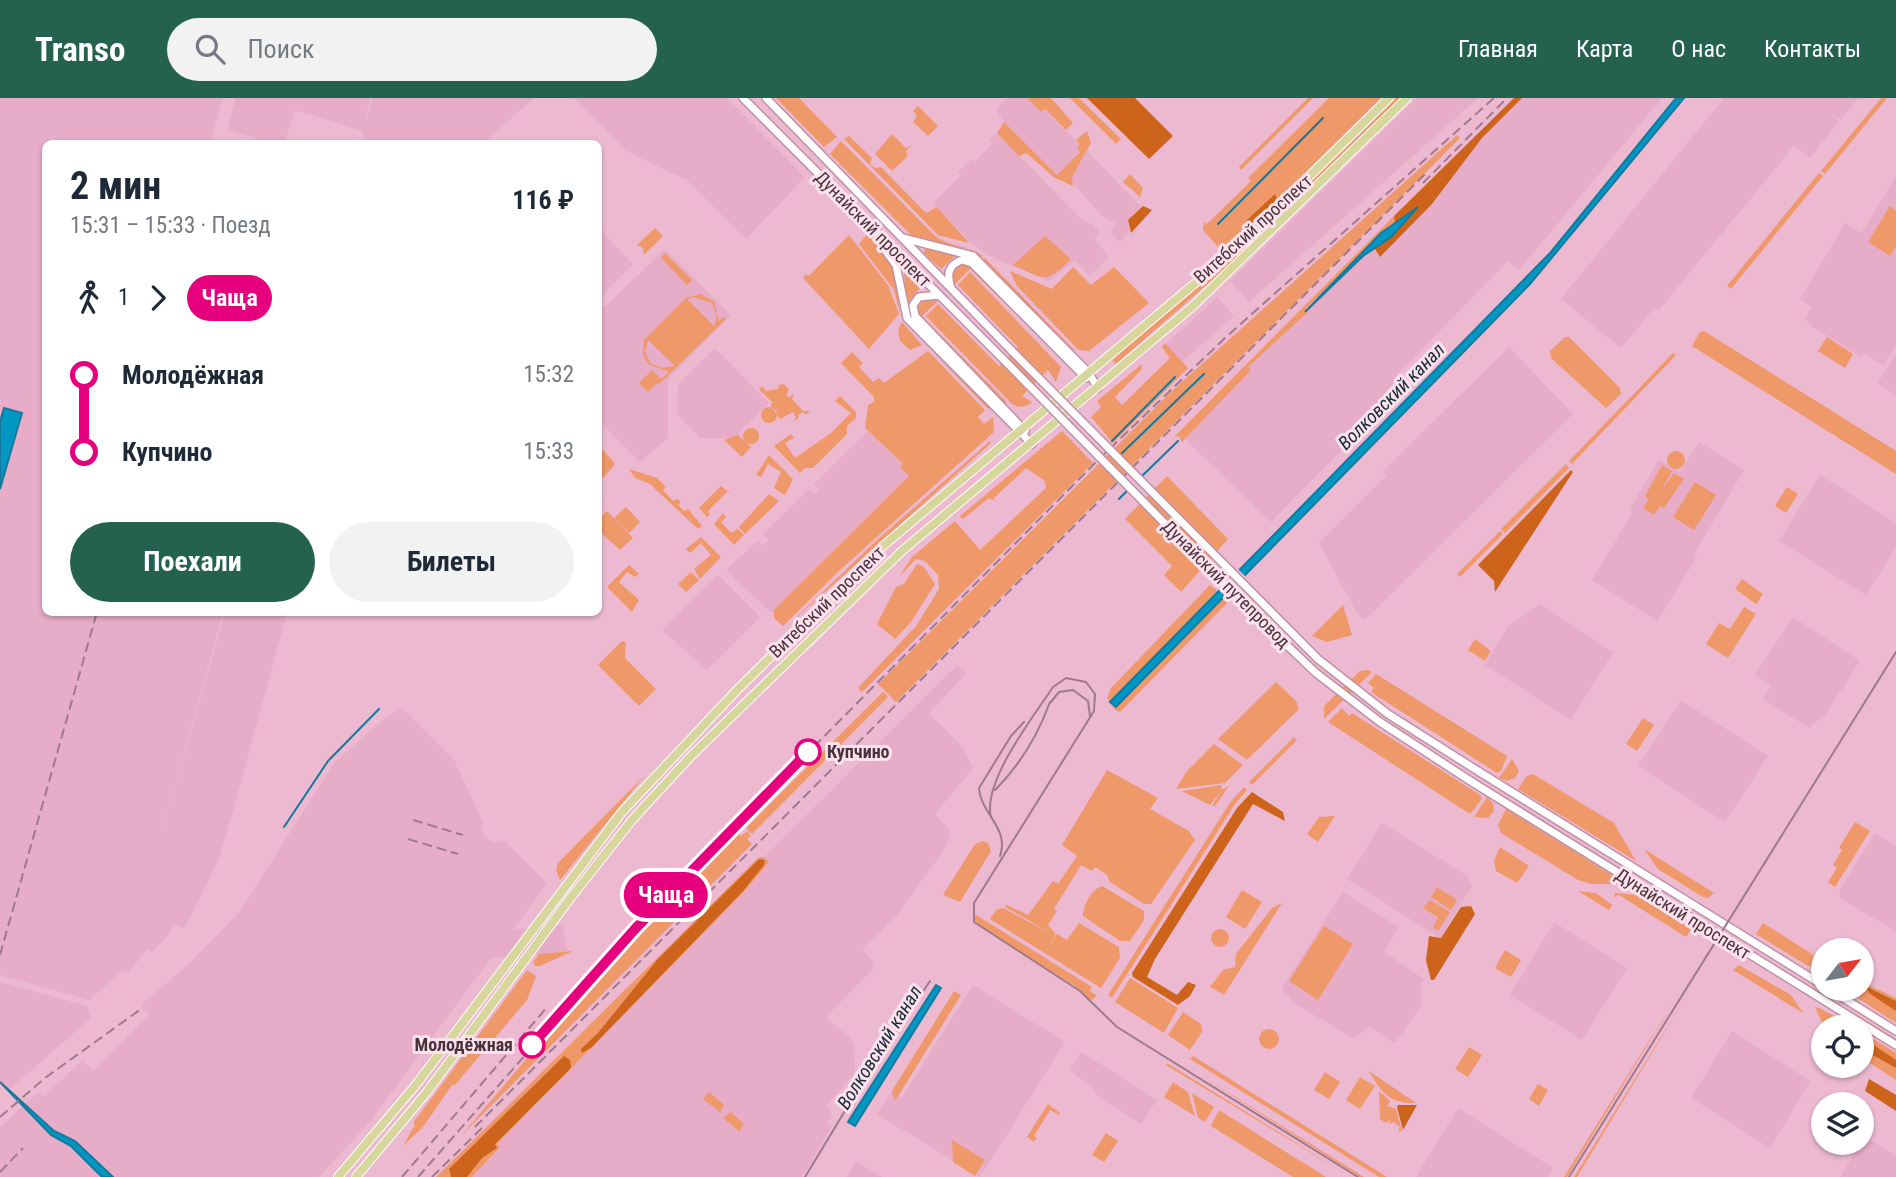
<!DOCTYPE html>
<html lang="ru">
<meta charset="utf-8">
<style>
:root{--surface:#fff;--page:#f2f2f3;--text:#1f2937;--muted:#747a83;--accent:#24624f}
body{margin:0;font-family:"Roboto Condensed",sans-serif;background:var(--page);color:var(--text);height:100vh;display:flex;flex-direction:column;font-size:26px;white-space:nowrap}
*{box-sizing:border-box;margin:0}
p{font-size:23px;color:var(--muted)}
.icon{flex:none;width:38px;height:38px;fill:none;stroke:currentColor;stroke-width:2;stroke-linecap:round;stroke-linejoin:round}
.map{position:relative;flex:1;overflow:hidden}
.details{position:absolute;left:42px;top:42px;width:560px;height:476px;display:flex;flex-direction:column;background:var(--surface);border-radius:10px;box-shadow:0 2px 5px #0004}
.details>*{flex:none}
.badge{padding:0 14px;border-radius:23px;font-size:24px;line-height:46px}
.needle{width:46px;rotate:59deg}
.tools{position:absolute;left:1811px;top:840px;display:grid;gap:14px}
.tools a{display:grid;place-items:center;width:63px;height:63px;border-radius:50%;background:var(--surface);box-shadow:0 2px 5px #0004;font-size:35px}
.map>.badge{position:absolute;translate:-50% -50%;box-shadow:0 0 0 4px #fff}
.legs{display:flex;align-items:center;gap:10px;height:77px;padding:0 28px;font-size:23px}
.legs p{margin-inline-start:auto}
.headline{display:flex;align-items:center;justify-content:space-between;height:119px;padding:0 28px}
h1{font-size:38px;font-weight:700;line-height:52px}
.action{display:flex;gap:14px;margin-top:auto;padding:14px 28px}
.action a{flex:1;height:80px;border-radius:42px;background:var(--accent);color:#fff;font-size:28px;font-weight:700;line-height:80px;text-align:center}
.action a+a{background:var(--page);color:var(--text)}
ul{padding:0 28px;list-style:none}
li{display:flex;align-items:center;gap:24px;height:77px;font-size:26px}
li i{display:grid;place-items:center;width:10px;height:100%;margin:0 9px;background:currentColor}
li i::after{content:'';width:18px;height:18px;margin:-9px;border:5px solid;border-radius:50%;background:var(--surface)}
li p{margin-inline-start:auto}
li:first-child i{background:linear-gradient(#0000 50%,currentColor 0)}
li:last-child i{background:linear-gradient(currentColor 50%,#0000 0)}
header{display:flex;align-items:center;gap:42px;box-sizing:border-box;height:98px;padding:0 35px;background:var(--accent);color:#fff}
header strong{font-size:33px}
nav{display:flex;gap:38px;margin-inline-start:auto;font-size:24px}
.search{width:490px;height:63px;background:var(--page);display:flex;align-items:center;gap:18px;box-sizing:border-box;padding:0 24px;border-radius:38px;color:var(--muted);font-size:26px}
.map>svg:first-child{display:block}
.built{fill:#e6acc8}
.green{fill:#ef9869;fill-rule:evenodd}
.forest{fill:#ce641b}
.water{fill:#0097c5;stroke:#15799c;stroke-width:2}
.pier{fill:#ecb9d1}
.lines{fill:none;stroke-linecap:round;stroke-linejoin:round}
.stream{stroke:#15799c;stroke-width:2}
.secondary-casing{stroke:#c090a7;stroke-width:10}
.primary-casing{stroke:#fff;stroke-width:10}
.secondary{stroke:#fff;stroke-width:7}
.primary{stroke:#d6d69d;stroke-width:8}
.tram{stroke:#9f7a8b;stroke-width:2}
.rail{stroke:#9f7a8b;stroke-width:2;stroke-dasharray:10 5;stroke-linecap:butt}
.secondary-bridge-casing{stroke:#c090a7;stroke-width:10;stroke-linecap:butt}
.secondary-bridge{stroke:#fff;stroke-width:7}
.line-1-casing{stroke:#fff;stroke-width:16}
.line-1{stroke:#e6007e;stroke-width:10}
.stop-1-dot{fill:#fff;stroke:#e6007e;stroke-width:3.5}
.labels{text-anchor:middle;stroke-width:6;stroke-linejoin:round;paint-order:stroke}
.street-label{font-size:18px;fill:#47333c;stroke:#fde2ee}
.stop-label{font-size:18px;font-weight:bold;fill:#47333c;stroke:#fde2ee;text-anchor:start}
.water-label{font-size:19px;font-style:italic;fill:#142d38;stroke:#fde2ee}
</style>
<header>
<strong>Transo</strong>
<div class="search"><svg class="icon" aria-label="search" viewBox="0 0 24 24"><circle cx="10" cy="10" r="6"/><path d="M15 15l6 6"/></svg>Поиск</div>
<nav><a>Главная</a><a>Карта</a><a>О нас</a><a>Контакты</a></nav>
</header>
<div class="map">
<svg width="1896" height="1079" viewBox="0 0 1896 1079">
<rect width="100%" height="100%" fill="#ecb9d1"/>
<path class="built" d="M0,0h223l-13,45 -164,1v468l177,1 -68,243 70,-243h62l-59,216 -11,34 -23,47 -10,18 -11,-4 -3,9 -18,19 -4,-4 -20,25 -6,-2 -33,29 -89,-25z
M236,0h134l-5,25 8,-25h161l-52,46 -117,-1 -3,-12 -67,-21 -10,33h-12l-46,-13z
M574,0h153l78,79 -59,62 -59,-59 -61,-29z
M1007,0h20l14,14 3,-3 36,36v6l-23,24 -53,-53 -8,-12z
M1417,0h61l-229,204 -19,-21z
M1522,0h140l-143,172 -11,-9 -111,114 -23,43 -103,104 -86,-83 65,-69 -3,-3 116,-111 12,-7 6,7 51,-52 50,-66z
M1724,0h134l-17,22 -10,-7 8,8 -29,37 -16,-12 -136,165 -4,-3 -33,40 -60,-49z
M997,35l87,89 8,2 8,8 -5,7 14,18 -19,19 -15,-16 -26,21 -51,-21 -26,-16 -39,-41 28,-28 -3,-3 13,-13 4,3 17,-18 -3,-3z
M1087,53l54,56 -13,13 1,12 -9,10 -10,-10 6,-9 -12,-5 -32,-35v-6z
M1896,78v169l-13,20 -19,-11 -2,3 -49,-30 -8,-8 7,-12 -12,-8 45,-76 17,10z
M599,131l34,35 -34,34z
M665,151l66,66 -63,64v59l-28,24 -41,-41 -1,-114h7z
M1217,199l17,19 -52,46 -16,-18z
M1509,249l64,67 -208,206 -8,-7 -38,-70 67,-67 -3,-5z
M715,250l54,55 -35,35h-34l-23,-24 1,-30z
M1896,257v40l-18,-12z
M868,333l35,34 7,11 -139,137 -45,-43 32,-30 5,6 6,-6 -6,-6 46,-45 5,5 5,-5 -5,-5z
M1699,344l45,28 -50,84 3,3 -40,64 -65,-41 39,-65v-8l28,-47 21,12z
M1820,377l76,48v24l-30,48 -87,-54z
M718,477l42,42 -53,53 -45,-40z
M1540,506l73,48 -42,68 -86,-55 23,-39z
M1793,519l67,44 -35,54 -16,13 -46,-29 8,-13 -16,-11z
M957,567l9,9 -37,39 34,35 10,20 -38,46 16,17 -5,16 -49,68 -35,34 12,13 -1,7 -46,47 2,5 21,16 4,10 1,25 -28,33 5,10 -5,8 5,3 -30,51h-330l28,-30 -3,-3 247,-252 25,-29 -5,-6z
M1681,602l87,56 -43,66 -87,-56z
M402,610l52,52 30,64 -4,2 5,10 7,7 11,-3 44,43 -34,47 49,-5 6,27 -77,6 -122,165 -50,54h-319v-50l38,-35 5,5 40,-37 10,12 56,-57 -8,-10 50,-43 50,-52 93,-147 50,-44z
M1382,725l84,52 6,11 -32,52 -93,-59z
M1875,735l21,13v85l-55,-32 -2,-8z
M1343,794l56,35 -15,25 40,27 -3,4 1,22 -27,38 -26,-16 -15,12 -60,-36 -12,-15z
M1554,824l73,46 -45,72 -72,-45z
M0,884l87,24 4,12 -80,70 -11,-4z
M973,887l92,57 -85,135 -103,-63 15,-23 3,10 4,-5 3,1z
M1732,933l78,50 -40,67 -79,-50z
M1081,954l76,48 -16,24 -41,-26 -10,-12 -20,-16z
M1458,1010l95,60 -5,9h-132z
M1865,1039l31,19v21h-56z
M856,1063l26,16h-35z"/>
<path class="green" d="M776,0h23l38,39 -13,10z
M1027,0h24l22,25 -7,7 -21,-21 -4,3z
M1070,0h9l42,41 -5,5z
M1308,0h5l-72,72 -2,-3z
M1329,0h52l-152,150 -11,-1 -15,-17 1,-8 3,2 41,-40 3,-3 -3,-3z
M1396,0h4l-164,161 -120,105 -4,-4 144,-124z
M1881,0h6l-62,76 -4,-3z
M918,8l20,20 -10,10 -15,-14 4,-6 -4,-5z
M1004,24l53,53 23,-23 -3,-4 3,-3 -4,-5 11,-9 4,12 -19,34 1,9 -18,-8 -29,-25 -7,3 -22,-23z
M892,36l14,14 7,-3 -7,6 2,5 -16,15 -17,-17z
M1457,37l3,3 -564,564 -18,-18 295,-294z
M849,38l23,22 -2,6 5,4 6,-1 45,46 11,-6 32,36 -31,-8 -94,-96z
M841,43l94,95c15,11 33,9 48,20l-2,2 -13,-9 -55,-12 -83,-83z
M1819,75l4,3 -92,113 -4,-3z
M1130,76l13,14 -3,9 -17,-15z
M1890,108l6,4v36l-6,10 -22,-14z
M1394,118l1,7 -89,85 1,5 -59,54 3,3 -69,72 -3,-6 -5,1z
M655,130l8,8 -19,19 -1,-7 -6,-3z
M867,136l26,27 7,52 -6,-23 -35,-46z
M849,137l39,50 11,29 -30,35 -66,-71 3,-4 3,2z
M1045,138l26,23c-26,26 -26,20 -58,6z
M925,150l28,5 2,3 -14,13 -17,-16z
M665,155l27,27 -5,5 -26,-27z
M985,160l89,92v2l-91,-92z
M964,165l8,4 -17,17 -4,-8 4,-9z
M1073,169l18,18 23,-18 35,36 -60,48 -10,-1 -6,-6 -56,-58 -7,-15 42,18z
M904,171l18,17 -13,15 -3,-2z
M974,171l89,90 2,3 -93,-91z
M970,174l91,95 -5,15 -8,-12 -26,26 10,6c-7,6 -13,6 -20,2l-86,-88 12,-12 61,62 19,-19 -60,-62z
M700,196l14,7 5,20 5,-4 2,2 -67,65 -2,-1 -9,9 -9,-9 13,-13 9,9 8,-7 -21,-8 -5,-9 1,-15 42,-42zM693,199l19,6 5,12 -3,11 -26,-26zM648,242l26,25v1l-12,2 -12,-5 -5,-12z
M924,200l14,3 -18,17 -3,-9z
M924,220l81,82 2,5 -85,-85z
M902,224l20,23 -12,5 -10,-9 -2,-11z
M1704,233l192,120v23l-204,-128 8,-14z
M1565,239h4l51,51 1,6 -15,14 -55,-50 -1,-7z
M1827,239l26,17 -8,14 -27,-17z
M1165,245l23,25 -75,75 -22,-26 10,-10 -4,-6 45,-37 -1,6 -26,27 7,8 48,-47 -8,-11z
M928,253l57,59 -7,7 6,7 9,-7 1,15 -154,138 -57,56 -9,-8v-8l135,-134 -9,-9 3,-3 -38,-36 3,-23 6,-3v-5l-33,-34 11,-11 11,11 -4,4 14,15 6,-4 5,5z
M932,253l58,56 -2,2z
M1673,255l3,2 -104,109 -3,-3z
M784,286l5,6 -3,5 3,2 5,-3 -2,5 11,12h7l-4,4 -3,-3 -5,3 1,3 -6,4 3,-5 -3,-5 -13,7 -9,-13 1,-4 -13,-13 4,-3 2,5 13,-2 1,-4z
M840,298l16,16v6l-9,8v8l-34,34h-8l-5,5 -26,-27 17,-12 3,4 -9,5 10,15 36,-25 20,-20 -16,-12z
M761 317a8 8 0 1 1 16 0a8 8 0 1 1-16 0Z
M743 338a8 8 0 1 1 16 0a8 8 0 1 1-16 0Z
M1062,333l31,32 -231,229 -4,-4 58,-62 23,-37 -1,-14 -13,-14 -9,-2 -17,18 13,-20 43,-36 25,29 66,-62 -1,-7 -19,-13 -33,31 3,3 -7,-4 -26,21 -3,-3z
M738,337l13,12 -9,10 -18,-17z
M990,343l1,2 -205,184 91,-87z
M599,348l15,16v4l-15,16z
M1667 362a9 9 0 1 1 18 0a9 9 0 1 1-18 0Z
M769,357l24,24 -8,16 -11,-7 7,-16 -13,-8 -7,13 -5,-2z
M1566,366l3,4 -64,65 -4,-4z
M1662,367l10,6 -11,20 13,-18 10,6 -20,29 -4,-2 -6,9 -11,-7 6,-9 -4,-3z
M629,371l28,9 9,9 -3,3 10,11 4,-2 4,3 -3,3 6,6 4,-2 14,17 -4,3 -48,-45 -15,-6z
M1167,378l61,63 -47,53 -17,-17 8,-9 -47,-47z
M1695,384l21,13 -22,35 -21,-13z
M721,388l10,8 -4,-2 -19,19 2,3 -3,3 -8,-9z
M1787,389l11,7 -12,19 -11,-7z
M769,396l10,7 -34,33 -6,-7z
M626,409l14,15 -11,11 -15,-15z
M607,413l26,27 -13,12 -21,-19v-12z
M723,415l3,4 -5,5 10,11 7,-4 6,6 -10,10 -20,-21z
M1500,433l3,3 -43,43 -3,-3z
M701,439l20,20 -21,22 -6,-10 17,-14 -10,-12 -11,10 -4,-4z
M917,466l7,3 11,17 -24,38 -16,17 -18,-15 19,-37 8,-3z
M629,467l10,9 -4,3 -8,-5 -8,10 20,18 -7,12 -25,-25z
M691,474l8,8 -13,12 -8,-8z
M1742,481l21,15 -7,10 -21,-15z
M1210,487l7,5 -4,7 -102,105 5,5 107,-110 4,6 -107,109 -5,-2 -8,-12 4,-10z
M1343,507l9,30 -25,7 -15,-6z
M1744,509l12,7 -28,44 -22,-14 13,-21 11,6z
M1475,541l16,12 -6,10 -17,-11z
M622,543l4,1 -1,16 31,31 -17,17 -41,-41z
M1368,572l4,2 -48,47v-13l36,-35z
M1376,576l131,82 -6,15 -4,2 -126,-81 3,-4 -6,-5z
M1276,584l20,19 3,8 -52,51 -29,-21z
M883,594l5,5 -136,137 -6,-6z
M1342,610l7,8 3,-3 128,82 2,4 -12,15 -142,-92z
M1643,620l11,7 -17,26 -11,-7z
M1294,639l3,3 -45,45 -3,-3z
M1214,646l29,21 -18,18 -49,6 11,-18z
M1512,661l7,12 -4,7 -8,3 -8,-3z
M1107,672l51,28 -8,11 39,22 6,9 -44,64h-7l-34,-22 -3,-7 -12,-8 -3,4 -11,-6 -27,44 3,2 -9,14 8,9 -10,17 11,-17 10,6 12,-17 40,24 1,11 -19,30 -111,-69 6,-9 7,-2 49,26 -47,-27 2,-2 21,10 25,-34 5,3 19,-28 -15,-11z
M646,676l-86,106 -4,-10 2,-7z
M1533,676l81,49 22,38 -118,-72 9,-13z
M1222,687l-1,5 8,-4 -14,20h-3l9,-15 -11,14 -28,-14z
M1244,689l3,3 -12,14 -123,194 -4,-3 123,-194z
M1487,699l6,6 1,8 -6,7 -14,-1z
M1506,711l114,71 1,4h-30l-13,-4 -77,-47 -3,-8z
M1335,718l-17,26 -11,-8 12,-17z
M1855,724l15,9 -35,56 -7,-5 9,-14 -4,-3 9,-15 -3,-2z
M734,730l7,8 6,-5 4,5 -4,3 5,5 -292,293 170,-200z
M983,743l5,2 3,8 -31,51 -17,-7 32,-51z
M1500,749l29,19 -12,17 -21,-12 -2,-10z
M1644,751l70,44 -6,5 -5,-1 -45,-28z
M759,759h5l5,5 -25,30 -247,252 3,3 -28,30h-36z
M1102,788l42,25v9l-14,21h-10l-37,-25c0,-11 9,-27 19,-30z
M1437,789l20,13 -6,10 -20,-13z
M1242,792l20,12 -17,27 -19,-12z
M1578,793l18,2 16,12 -3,5z
M1615,795l22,2 54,34 -5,8 -67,-42 -5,2z
M1430,802l20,12 -12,19 -5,-4 5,-10 -15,-9z
M1282,805l-58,92 -14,-8 13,-17 12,-3 1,-13 36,-46z
M973,815l119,74 -2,4 7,5 -6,4 -16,-14 -93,-58 -7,-7z
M1763,825l60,38v8l-15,-3 -52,-32z
M1324,828l29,18 -35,56 -29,-19z
M1211 840a9 9 0 1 1 18 0a9 9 0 1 1-18 0Z
M1505,852l16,10 -10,17 -16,-9z
M573,853l-33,15h-5l-2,-4 6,-8z
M1739,867l52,30 12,18 -70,-43z
M527,872l9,6 -9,24 -72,85h-3l-29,42 -20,19 12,-21 -2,-2z
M1130,880l48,30 -14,25 -49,-31z
M1862,884l34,16v25l-52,-34h18z
M954,893l7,4 -66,106 -3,-10z
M1679,895l-112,184h-3z
M1686,899l-109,180h-3z
M1815,909l4,1 36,19h-31z
M1183,914l18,12 1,8 -12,18 -22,-15z
M1259 941a10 10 0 1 1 20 0a10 10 0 1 1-20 0Z
M1862,934l34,21v27l-34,-22z
M1469,949l13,8 -14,22 -13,-8z
M1193,958l194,121h-8l-189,-118z
M1167,965l184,114 -185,-112z
M1369,973l47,32c-25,1 -34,-9 -47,-32z
M1325,974l15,10 -11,17 -15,-9z
M1200,977l164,102h-4z
M1360,979l15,9 -15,23 -14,-9z
M1173,984l15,10 7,24 -31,-19z
M1538,986l10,6 -9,16 -10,-7z
M1379,993l11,10 -3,5 9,3 6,22h-4l2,-4 -6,-5 -5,2 1,-5 -4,4 -6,-4z
M709,994l15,13 -4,7 -17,-13z
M1192,995l22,14 -9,15 -7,-4z
M1048,1006l12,9 -1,2 -9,-5 -16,26 3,2 -3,4 -7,-5z
M1219,1012l107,67h-33l-82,-51z
M731,1014l13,12 -5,7 -16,-13z
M1106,1035l12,8 -14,21 -12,-7z
M952,1042l33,20 -10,16 -22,-14z"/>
<path class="forest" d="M1087,0h48l38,38 -24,23z
M1514,0h8l-40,40 -50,66 -52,53 -5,-8 16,-12 26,-30 -22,16 -1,-7z
M1275,96l2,5 -29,27 -2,-5z
M1143,108l9,4 -21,23 -3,-13z
M1571,372l2,2 -78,120 -1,-11 -16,-16z
M1252,694l31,20 2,9 -32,-17 -98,155 -8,18 30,18 11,-13 8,3 -6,11 -12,9 -45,-28 -1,-4 105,-165z
M759,761l6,1 -1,5 -21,26 -151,156 -10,6 -1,-4 17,-16 59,-73z
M1471,808l4,8 -41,66h-3l-5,-20 3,-24 12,2 20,-31z
M1867,889l29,14v10l-27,-18z
M1862,939l34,23v8l-34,-19z
M564,958l6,4 1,8 -76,76 2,4 -15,10 -15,19h-16l-2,-8z
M1869,981l27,16v16l-31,-20z
M1398,1007h19l-14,25 -6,-23z"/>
<path class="water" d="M1676,0h8l-154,186 -414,423 -6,-5 441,-450z
M1418,109l-27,30 -28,19 -58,56 76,-79z
M4,310l18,5 -22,76v-67z
M936,887l5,3 -86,138 -7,-4z
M0,984l54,49 21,10 38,36h-11l-31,-31 -20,-11z"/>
<path class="pier" d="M1237,470l10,10 -20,20 -10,-10z"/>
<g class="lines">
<path class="stream" d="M1218,126l105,-106
M1112,343l63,-64
M1119,358l85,-82
M1141,379l37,-36
M1119,401l8,-8
M284,729l44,-66 51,-52"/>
<defs>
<path id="secondary" d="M743,0l260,261
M766,0l246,253
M903,140l70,18 115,116 10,16
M880,145l16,22 11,53 125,126
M951,190c-4,-12 -4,-23 11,-28l10,3 114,115
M939,197l-20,2 -6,8 2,11 110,115
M1478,673l346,215
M1472,684l424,263
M1829,891l67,42"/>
<path id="primary" d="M338,1079l77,-91 207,-274 115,-122 146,-144 348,-293 158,-155
M356,1079l71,-85 145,-196 60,-76 59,-64 211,-205 290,-244 215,-209"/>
</defs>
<use href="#secondary" class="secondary-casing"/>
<use href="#primary" class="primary-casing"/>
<use href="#secondary" class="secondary"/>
<use href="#primary" class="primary"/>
<path class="tram" d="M1050,605l9,-11 14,-2 15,11 2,15
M995,692c25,-25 43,-55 55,-88
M991,719c-9,-35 43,-101 62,-130l13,-9 20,4 9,12 -1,17 -120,192v19l106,69 37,36 241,150
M1000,758c10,-28 -20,-43 -21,-68l32,-52 13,-14
M897,933l33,-50
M805,1079l49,-81
M1569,1079l327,-525"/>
<path class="rail" d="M1423,85l84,-85
M413,722l50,15
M408,741l50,15
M0,857l97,-343
M0,1019l45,-39 96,-69
M475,1029l951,-954
M0,1074l23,-24
M402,1079l146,-171
M418,1079l242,-275 437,-441 128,-123 269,-240
M432,1079l53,-52"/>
<defs>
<path id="secondary-bridge" d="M1012,253l306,308 70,55 90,57
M1003,261l245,249 68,65 64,49 92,60"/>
</defs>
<use href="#secondary-bridge" class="secondary-bridge-casing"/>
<use href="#secondary-bridge" class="secondary-bridge"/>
</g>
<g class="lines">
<defs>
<path id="line-1" d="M532,947l103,-116 173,-177"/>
</defs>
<use href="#line-1" class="line-1-casing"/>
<use href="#line-1" class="line-1"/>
</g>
<g class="stop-1-dot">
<circle cx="808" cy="654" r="12"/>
<circle cx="532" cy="947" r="12"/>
</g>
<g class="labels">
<g class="street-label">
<text transform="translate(873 131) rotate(45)" y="6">Дунайский проспект</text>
<text transform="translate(1253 131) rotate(-42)" y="6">Витебский проспект</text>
<text transform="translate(1226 486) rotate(45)" y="6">Дунайский путепровод</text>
<text transform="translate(827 504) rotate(-44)" y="6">Витебский проспект</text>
<text transform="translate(1683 816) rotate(32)" y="6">Дунайский проспект</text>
</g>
<g class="stop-label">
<text x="827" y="660">Купчино</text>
<text x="513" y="953" text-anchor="end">Молодёжная</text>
</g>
<g class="water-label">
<text transform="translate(1391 298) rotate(-45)" y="7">Волковский канал</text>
<text transform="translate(879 949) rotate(-58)" y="7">Волковский канал</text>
</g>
</g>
</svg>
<div class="tools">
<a><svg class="needle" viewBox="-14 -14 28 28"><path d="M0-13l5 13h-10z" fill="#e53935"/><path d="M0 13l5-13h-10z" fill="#747a83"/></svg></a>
<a><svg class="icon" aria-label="locate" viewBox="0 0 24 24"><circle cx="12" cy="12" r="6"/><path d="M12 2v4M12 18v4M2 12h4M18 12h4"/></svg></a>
<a><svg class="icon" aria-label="layers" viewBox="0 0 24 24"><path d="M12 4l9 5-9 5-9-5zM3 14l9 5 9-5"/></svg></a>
</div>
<b class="badge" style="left:666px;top:797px;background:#e6007e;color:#fff">Чаща</b>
<section class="details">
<div class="headline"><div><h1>2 мин</h1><p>15:31 – 15:33 · Поезд</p></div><b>116 ₽</b></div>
<div class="legs"><svg class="icon" aria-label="walk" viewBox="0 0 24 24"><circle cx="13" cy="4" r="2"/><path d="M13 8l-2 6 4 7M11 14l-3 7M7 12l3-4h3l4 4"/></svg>1<svg class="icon" aria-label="forward" viewBox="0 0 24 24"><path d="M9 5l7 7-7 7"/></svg><b class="badge" style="background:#e6007e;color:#fff">Чаща</b></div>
<ul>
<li><i style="color:#e6007e"></i><b>Молодёжная</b><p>15:32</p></li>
<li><i style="color:#e6007e"></i><b>Купчино</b><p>15:33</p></li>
</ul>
<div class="action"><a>Поехали</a><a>Билеты</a></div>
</section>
</div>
